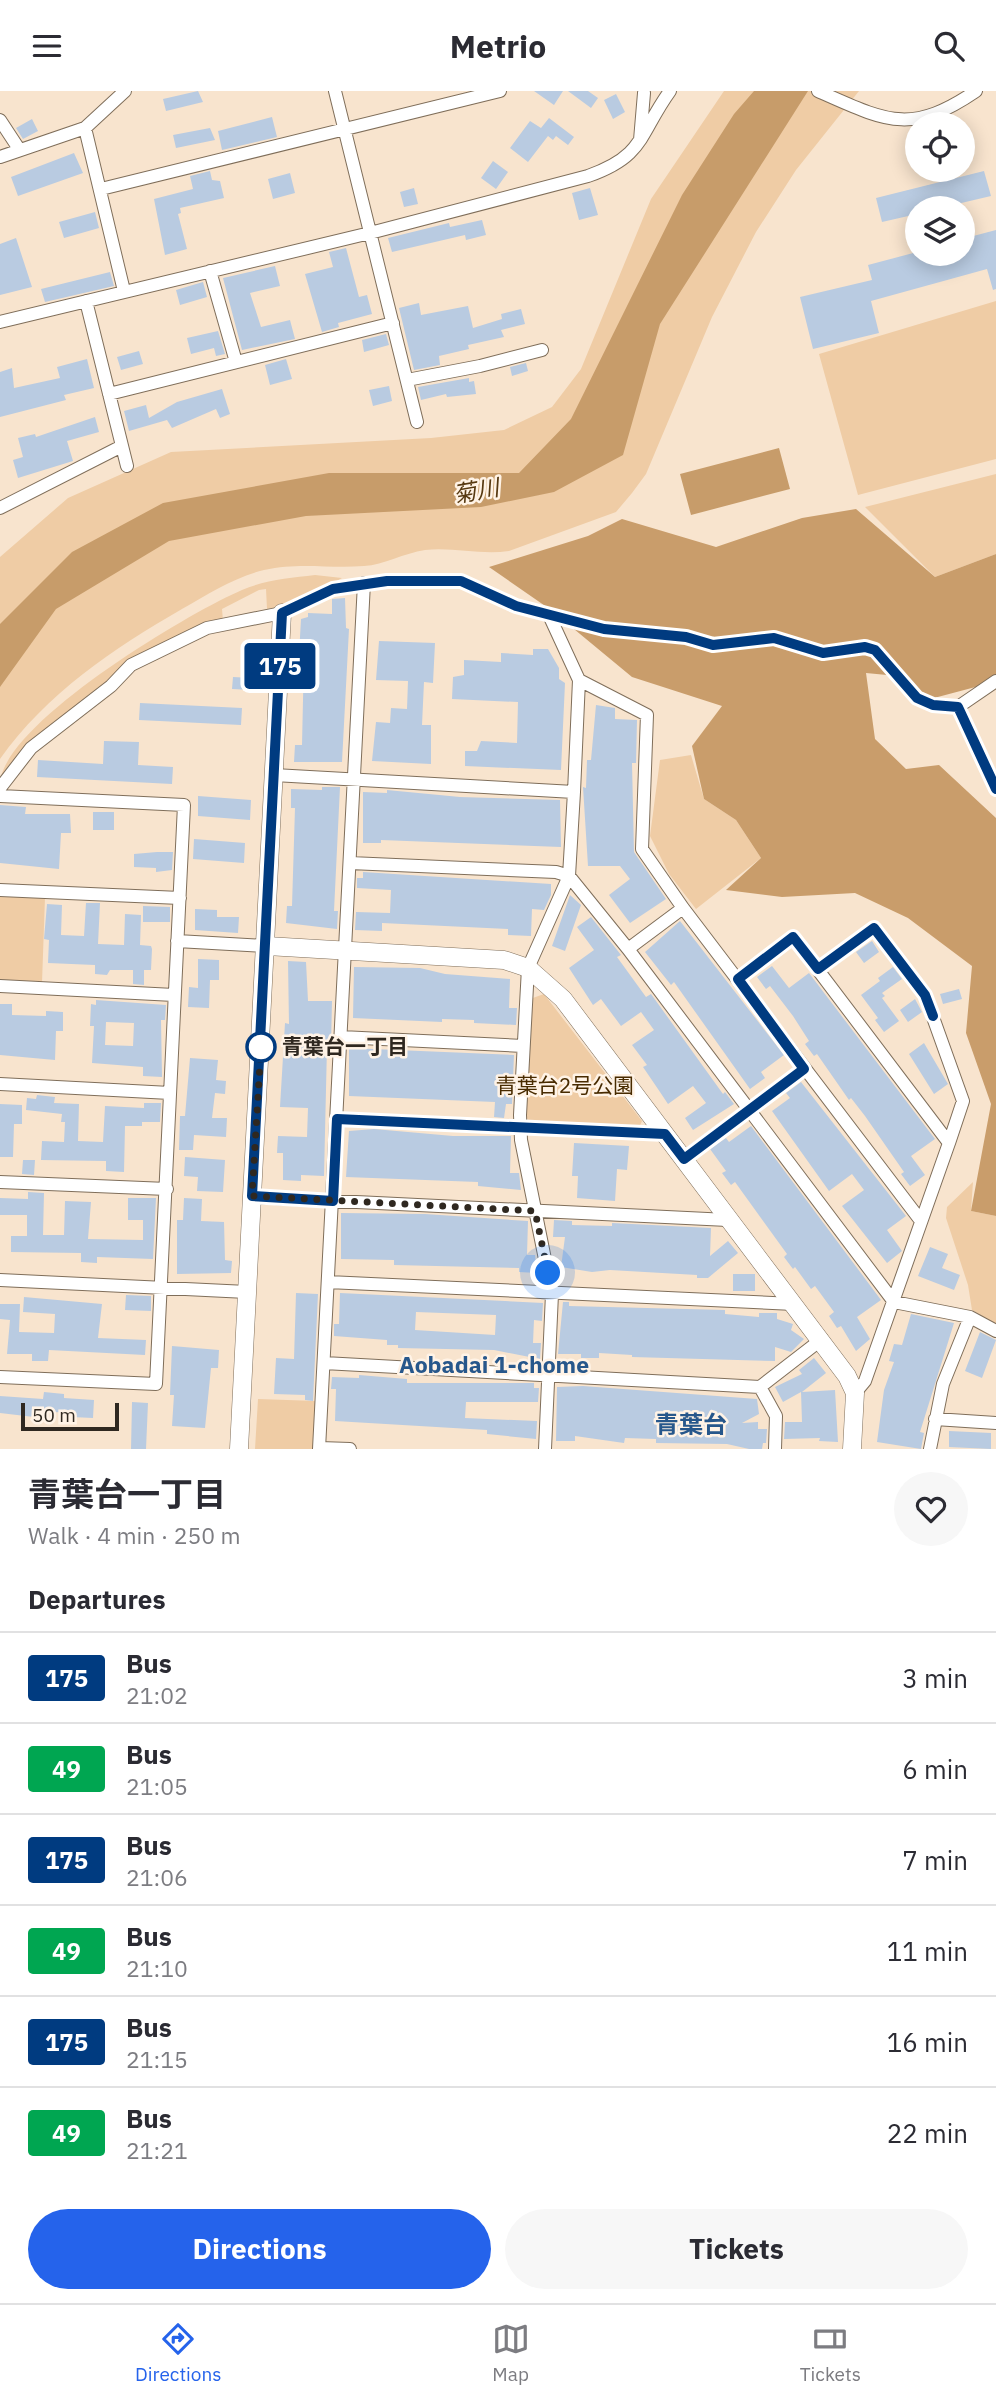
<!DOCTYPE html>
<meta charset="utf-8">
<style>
:root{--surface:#fff;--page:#f7f7f7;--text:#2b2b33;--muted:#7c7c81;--line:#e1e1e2;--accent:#2563eb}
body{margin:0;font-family:"IBM Plex Sans","Noto Sans JP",sans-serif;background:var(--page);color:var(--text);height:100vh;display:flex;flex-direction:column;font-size:26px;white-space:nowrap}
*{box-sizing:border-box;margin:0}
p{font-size:23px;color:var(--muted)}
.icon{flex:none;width:38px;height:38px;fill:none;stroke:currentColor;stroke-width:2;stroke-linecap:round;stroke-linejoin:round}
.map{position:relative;height:1358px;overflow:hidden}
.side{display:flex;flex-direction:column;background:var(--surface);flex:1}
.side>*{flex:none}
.badge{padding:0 14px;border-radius:5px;font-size:24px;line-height:46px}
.buttons{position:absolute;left:905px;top:21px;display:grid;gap:14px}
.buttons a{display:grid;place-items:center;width:70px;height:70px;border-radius:50%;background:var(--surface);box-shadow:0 4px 18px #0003;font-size:35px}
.scale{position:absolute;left:21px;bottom:18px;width:98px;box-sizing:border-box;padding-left:7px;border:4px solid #2f2820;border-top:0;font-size:19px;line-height:24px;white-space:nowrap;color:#2f2820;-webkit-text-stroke:5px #fff3e6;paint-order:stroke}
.you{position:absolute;width:35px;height:35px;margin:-18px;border:5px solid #fff;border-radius:50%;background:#1a73e8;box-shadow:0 0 0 10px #1a73e833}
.map>.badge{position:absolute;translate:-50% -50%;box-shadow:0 0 0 4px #fff}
h2{padding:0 28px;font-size:26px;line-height:63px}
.round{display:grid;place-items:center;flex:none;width:74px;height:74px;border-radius:37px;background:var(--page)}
.overview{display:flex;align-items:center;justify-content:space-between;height:119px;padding:0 28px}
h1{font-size:33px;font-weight:700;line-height:52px}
.action{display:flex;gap:14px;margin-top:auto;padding:14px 28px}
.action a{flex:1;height:80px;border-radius:42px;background:var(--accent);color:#fff;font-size:28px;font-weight:700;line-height:80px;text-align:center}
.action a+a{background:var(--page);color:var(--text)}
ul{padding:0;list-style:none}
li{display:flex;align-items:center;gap:21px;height:91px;padding:0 28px;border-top:2px solid var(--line)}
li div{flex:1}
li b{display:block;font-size:26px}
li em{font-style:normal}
li .badge{min-width:77px;font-weight:700;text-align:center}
header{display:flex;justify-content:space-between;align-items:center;height:91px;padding:0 28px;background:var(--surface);font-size:32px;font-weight:700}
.menu{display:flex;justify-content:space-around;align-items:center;height:98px;border-top:2px solid var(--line);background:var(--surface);font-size:19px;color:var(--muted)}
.menu a{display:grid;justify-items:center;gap:4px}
.menu .selected{color:var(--accent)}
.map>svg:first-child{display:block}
.green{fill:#efcca5}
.forest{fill:#c99d6b}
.water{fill:#c79c6a}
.building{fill:#b9cbe1;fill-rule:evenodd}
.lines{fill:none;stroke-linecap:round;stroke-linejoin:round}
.street-casing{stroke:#7f6e5a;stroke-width:14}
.secondary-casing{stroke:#7f6e5a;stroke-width:19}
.street{stroke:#fff;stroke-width:12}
.secondary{stroke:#fff;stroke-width:18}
.line-casing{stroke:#fff;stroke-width:16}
.line{stroke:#003b80;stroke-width:10}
.walk{stroke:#2f2820;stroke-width:7;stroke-dasharray:0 12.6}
.stop-dot{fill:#fff;stroke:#003b80;stroke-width:3.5}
.labels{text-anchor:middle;stroke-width:5;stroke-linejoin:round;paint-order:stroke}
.stop-label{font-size:21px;font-weight:bold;fill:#2f2820;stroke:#fff3e6;text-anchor:start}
.park-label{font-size:21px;fill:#482b00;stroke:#fff3e6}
.water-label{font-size:23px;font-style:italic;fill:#573911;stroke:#fff3e6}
.neighbourhood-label{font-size:23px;font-weight:bold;fill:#27578b;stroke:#fff3e6}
.quarter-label{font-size:24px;font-weight:bold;fill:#27578b;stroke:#fff3e6}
</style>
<header><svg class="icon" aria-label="menu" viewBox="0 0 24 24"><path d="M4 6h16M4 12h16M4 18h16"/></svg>Metrio<svg class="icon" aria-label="search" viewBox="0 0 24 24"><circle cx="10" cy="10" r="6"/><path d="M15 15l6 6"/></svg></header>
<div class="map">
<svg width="996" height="1358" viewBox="0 0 996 1358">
<rect width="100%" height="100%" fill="#f8e4ce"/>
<path class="green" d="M724,0h135l-63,79 -40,62 -44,85 -66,157 -14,19 -16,19 -107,39c-28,4 -56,-4 -84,-1 -21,3 -41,15 -61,16 -35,3 -63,-4 -100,4 -29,7 -56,24 -82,39 -68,39 -136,85 -182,150v-202l68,-59 103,-46 260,-14 73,-8 48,-23 29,-38 70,-170z
M996,210v158l-138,36 -39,-141z
M996,383v80l-61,23 -70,-70z
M315,484l27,3c-23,13 -48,28 -75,31l-1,-20 -7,1 -37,19 1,12 -93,42 -102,85 -28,37c0,-60 188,-172 242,-195 23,-10 48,-12 73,-15z
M691,664l13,44 32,21 25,38 -65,51 -27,-35 -19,-38 10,-76z
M0,804l45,2 -3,86 -42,-3z
M544,903l98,127 -4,9 -106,-6 -7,-8 5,-117z
M973,1091l-2,29 25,5v108l-24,-14 -4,-25 -22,-67 1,-11z
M258,1308l58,2 -3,48h-58z"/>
<path class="forest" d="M856,418l79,68 61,-23v122l-13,9 -49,13 -47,-23 -21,-2 9,66 31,30 33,-4 57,53v398l-25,-5 20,-107 -25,-71 6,-67 -64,-48 -53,-25 -73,4 -56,-7 35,-32 -25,-38 -32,-21 -12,-53 30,-40 -90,-29 -81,-67 -62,-43 99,-31 34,-17 94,28 86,-29z"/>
<path class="water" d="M754,0h54l-148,233 -37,131 -69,37 -73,15 -175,9 -137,25 -113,68 -56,78v-63l72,-72 91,-49 166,-30h190l52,-54 111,-224 52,-81z
M779,357l11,41 -99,26 -11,-41z"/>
<path class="building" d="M198,0l5,11 -37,9 -3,-12z
M534,0h29l-9,14z
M568,0h20l10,7 -7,10z
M616,3l9,18 -12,7 -9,-19z
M272,26l5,20 -55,13 -4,-19z
M549,27l25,19 -6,8 -12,-9 -3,4 -5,-4 -20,26 -18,-14 20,-27 11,7z
M32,28l6,12 -15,8 -7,-11z
M210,37l5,12 -39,8 -3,-13z
M74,62l9,20 -65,23 -7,-19z
M493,70l15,11 -12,17 -15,-11z
M210,80l2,9 8,1 4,17 -44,10 1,5 -3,1 9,35 -22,6 -11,-56 39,-10 -3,-13z
M984,80l7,25 -51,12h-23v6l-35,8 -6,-24z
M290,82l5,20 -22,6 -5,-20z
M414,97l4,16 -14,3 -4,-15z
M590,97l8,27 -19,5 -7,-27z
M95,121l4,16 -35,10 -5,-16z
M482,129l4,15 -20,5 -1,-5 -73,17 -4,-14 61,-15 1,4z
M996,139v59l-3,1 -6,-21 -116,32 8,32 -66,16 -13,-52 72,-17 -4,-15 49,-13 45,2v-15z
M16,147l16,49 -32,8v-51z
M346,157l13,49 8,-2 5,19 -34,9 1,4 -17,5 -17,-58 28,-7 -4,-15z
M275,175l5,20 -30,7 11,34 29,-7 5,19 -53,11 -19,-72z
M110,181l4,14 -69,16 -4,-13z
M203,191l4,15 -27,8 -4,-15z
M419,212l2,12 47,-9 5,22 29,-9 -1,-5 20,-5 4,15 -24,6 3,7 -36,8 1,4 -30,7 1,9 -26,5 -15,-62z
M218,240l7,23 -9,2 -2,-8 -23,6 -4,-16z
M386,243l3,11 -25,7 -2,-12z
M139,260l4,13 -22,6 -4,-13z
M87,268l7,29 -30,7 2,5 -66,17v-45l12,-4 2,20 46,-10 -3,-11z
M286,268l6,20 -22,6 -5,-20z
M526,272l2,8 -16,5 -2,-9z
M469,287v4l5,-1 2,13 -29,3 -1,-3 -25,6 -3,-13z
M389,295l3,15 -19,5 -4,-16z
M222,298l8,25 -10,4 -4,-9 -44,19 -5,-8 -38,11 -5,-20 22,-6 3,13 28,-16z
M95,326l4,15 -32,9 6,20 -55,17 -5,-18 10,-3 -5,-19 17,-4 1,3z
M345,507l1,30 3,1 -7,133h-48l1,-17h7l2,-90h-5l2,-36 7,-2v-4l24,1v-15z
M379,550l56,2 -2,40 -9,-1 -2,43h9v39l-59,-3 4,-39 14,1 1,-15 16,1 1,-28 -32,-1z
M533,558h15l11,19v11l6,4 -4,87 -96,-4v-15h12l4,-10 36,2 1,-41 -66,-3 1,-22 11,-2v-15l37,2v-9l32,2z
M233,586l19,1 -1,12 -19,-1z
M140,612l102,5 -1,17 -102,-5z
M596,614l19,3v11l22,1 -1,43h-4l2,89 32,47 -36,24 -21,-28 21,-16 -10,-13h-32l-5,-79 3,1 1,-28h4z
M104,650l35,1 -1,23 35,2 -1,17 -135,-7 1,-17 65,4z
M322,696h18l-6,124h4l-1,18 -51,-6 1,-17h5l3,-98h-4v-19l31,1z
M387,699l73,7 100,3 1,47 -180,-7v3h-18v-51l24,1z
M198,705l53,4 -1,20 -52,-4z
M0,714l26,2 -1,7h45l1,19h-10l-2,36 -59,-6z
M93,721h21v18h-21z
M194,748l51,4 -1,20 -51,-4z
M157,761h16l-1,18 -16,2v-4l-22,-1v-13z
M363,781l188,12v11l-7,15 -12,-1 -1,27 -23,-1v-6l-126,-6v8l-27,-1 1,-18 34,1 1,-23 -34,-2v-10h6z
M570,804l11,10 -16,46 -13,-5z
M86,812h14l-2,41 26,1 1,-31 16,1 -1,30 11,1 1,3 -1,21h-7v15l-11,-1v-14h-23l-3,5 -12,-1v-9l-47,-2 1,-23 -5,-1 3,-35 15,1 -1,30 23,1z
M143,815l27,1v15h-27z
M195,818l22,1v7h22l-1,16 -43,-3z
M591,826l30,38 -4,2 29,40 5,-3 72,100 2,-2 9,12 -41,26 -8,-12 21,-15 -13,-17 -25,18 -8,-12 -17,-25 4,-2 -15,-20 22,-15 -13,-18 -20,14 -20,-27 -8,6 -24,-37 25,-18 -17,-23z
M680,830l104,134 -23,17 4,6 -15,11 -76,-107 -3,3 -26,-33z
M872,850l7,11 -15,11 -8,-11z
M198,868l21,1v20h-9l-1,28 -21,-1 1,-20 9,1z
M288,870l18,1 2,39h24l-1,45h-4l-3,130 -23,-1v6l-18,-1v-27h-6l1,-17 29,1 1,-29 -28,-1 5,-84 4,1z
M772,875l17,22 20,-15 126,166 -24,17 14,19 -15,11 -9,-12 3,-2 -39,-56 -14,-18 -2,2 -32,-46 -3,2 -9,-12 4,-3 -16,-25 -23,-30 -4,3 -9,-12z
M354,876l66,1 25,6 65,5 -1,29h8l-1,17 -42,-2v-3l-32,-1v3l-89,-4z
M893,876l9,12 -20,14 3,3 -3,2 17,23 -15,11 -9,-12 3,-2 -17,-23 19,-14 -2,-3z
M959,898l3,10 -19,5 -3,-10z
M915,908l7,13 -14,10 -8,-12z
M96,909l70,5 -1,15h-4l1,57 -19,-1v-9l-51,-4 2,-37h-4l1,-22 5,1zM106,931l28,1 -1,23 -28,-1z
M0,913h12v11l34,1v-5l17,1v19h-7l-1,29 -55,-5z
M924,952l24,41 -14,10 -25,-40z
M349,957l165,7 -2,49h-6l-2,14 -10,-1 1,-15 -146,-6z
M190,967l28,2 -2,20 10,1 -1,13 -10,-1 -3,25h15l-1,19 -32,-2 -1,15h-14l1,-34h5z
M801,991l105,134 -19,14 15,21 -15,12 -45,-57 22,-16 -12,-16 -23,17 -57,-80 18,-13 -4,-5z
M37,1004l18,2 -1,6 25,1 -1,37 25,1 2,-36 39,2v-5h17l-1,19h-18v4h-17l-1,46 -18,-1v-10l-65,-1 1,-19 22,1 1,-20h-4l1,-8 -36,-4 1,-12 9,1z
M0,1013l22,1v19h-8l-1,33h-13z
M751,1035l130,174 -24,17 13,22 -14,12 -15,-25 -4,2 -8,-12 5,-4 -19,-26 -4,3 -16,-22 -2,2 -9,-12 3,-3 -52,-72 -4,3 -9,-12 4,-2 -16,-22 16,-11 3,4z
M374,1038l79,7h58l-1,37h9l2,17 -43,-4v-4l-132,-5 3,-46z
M574,1052l55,3 -2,24 -10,-1 -2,32 -38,-3 1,-22h-6z
M185,1066l40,3 -2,32 -26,-1 1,-14 -14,-1z
M23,1069h12l-1,15 -12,-1z
M28,1101l16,1 -1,42h21l1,-34 26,1 -3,37 55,1v-20h-15v-22h28l-3,61 -56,-2v6l-16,-1v-9l-70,-1v-16h16v-21h-27v-17l28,1z
M184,1107l18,1 -1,22 23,1 1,38 7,1 -1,12 -54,1v-54h6z
M341,1122l84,1 103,7 -1,34h8l2,18 -18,-1v-4l-125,-3v-5l-53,-1z
M554,1129l18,1v4l40,1v-3l99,5 -1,28 18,-15 10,12 -30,25h-11v-3l-87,-5 -18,2 -31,-5 4,-30h-12z
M930,1156l18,7 -6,14 18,7 -6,15 -36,-14z
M733,1183h22v17h-22z
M296,1202l22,1 -5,107 -8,-1v-5l-31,-1 2,-36 18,1z
M340,1202l203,10 -1,18 -8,-1 -1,23h8l-1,16 -46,-9 -96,-2v-3h-11v-5l-53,-4v-12h5zM416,1221l80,3 -1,20 -80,-5z
M126,1204l25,1v15l-26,-1z
M24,1206l78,7 -4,34 48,2 -1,15 -96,-5 -1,11h-16v-7h-25l3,-34 -10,-1v-15h20l-1,28 35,1 1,-19 -32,-2z
M563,1211h6v4l156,4v4l34,3v-4h18v6l16,5 -2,6 13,9 -13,13 -16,-5v14l-143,-4v-2l-33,-2v5h-18v-4h-23z
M911,1223l43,9 -34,109 4,1 -3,16 -44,-7 7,-52 10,-28 -5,-1 5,-17 8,1z
M980,1241l16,8 -14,38 -17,-7z
M172,1255l47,4 -1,18h-7l-6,60 -33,-2 2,-31h-4z
M814,1267l12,15 -24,19 33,-2 3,52 -19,-1 1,-3 -36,1 1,-17h17l-1,-30 -18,10 -8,-15 27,-13 -3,-4z
M359,1284l48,4v4h127v5h5l-1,14h-72l-1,16 72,3 -1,18 -49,-5v-4l-152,-9 1,-32h-5l1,-12 27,1z
M583,1295l174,13 2,15 -17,9 16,-1v7h9l-1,14h-3l-1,6h-13l-22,-5 -71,-1v-4l-31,-1 -1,5 -49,-7v5h-19l1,-54z
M44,1301l20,2v4l30,2 -1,18 -21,-1 1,-4 -39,-2v6l-34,-4v-17l43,3z
M132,1311l16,1 -2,46h-15z
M949,1340l42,2v16l-42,-2z"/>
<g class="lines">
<defs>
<path id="street" d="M335,0l82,331
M818,0c68,30 92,45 158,0
M0,29l19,29
M85,37l39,163
M640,49l4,-47
M0,66l85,-29 40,-37
M101,98l399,-98
M210,180l26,91
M86,210l41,165
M0,231l370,-89 218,-57c57,-20 51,-42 82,-85
M407,289l73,-14 62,-16
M109,303l284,-71
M0,417l122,-62
M549,524l55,14 82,8 27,8 61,-7 49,15 42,-6 10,3 42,48 16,7 25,2 38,81
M579,589l68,35 -5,134 41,59 238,313
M958,616l38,-26
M274,684l300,17
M0,697l31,-40 80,-62 20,-21 76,-37 75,-15 51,-24 54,-8h74l55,25 33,9 30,65 -5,112 -5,84 -41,92 -8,147 1,25 31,154 -7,155
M0,705l184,9 -28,579 -156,-7
M350,772l206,9 13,4 59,73 266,353 76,15 26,14
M0,799l180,8
M177,850l90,5
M628,858l55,-41
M818,879l56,-42 51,67 38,106 -14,42
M738,888l55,-42 156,206 -84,238 -10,12
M0,895l174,9
M341,946l182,9
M0,993l170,9
M337,1028l328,15
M684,1067l120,-89
M0,1091l167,7
M252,1106l476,23
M0,1189l247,12
M328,1191l466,22
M324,1272l436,24 62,-48
M760,1296l16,29 -1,33
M935,1328l61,4
M320,1357l30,1
M319,1358l45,-866
M930,1358l13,-65 27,-67"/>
<path id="secondary" d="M267,855l237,14 24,8 35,31 284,377 8,17 -3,56
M239,1358l43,-836"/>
</defs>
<use href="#street" class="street-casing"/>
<use href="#secondary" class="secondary-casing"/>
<use href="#street" class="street"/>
<use href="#secondary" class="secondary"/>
</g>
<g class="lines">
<defs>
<path id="line" d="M933,925l-8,-21 -51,-67 -56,41 -25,-32 -55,42 66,90 -120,90 -19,-25 -328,-15 -4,82 -81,-5 30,-583 51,-24 54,-8h74l55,25 88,23 82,8 27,8 61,-7 49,15 42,-6 10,3 42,48 16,7 25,2 38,82"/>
</defs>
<use href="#line" class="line-casing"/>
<use href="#line" class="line"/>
<path class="walk" d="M261,956l-9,149 283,15 13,62"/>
</g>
<circle class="stop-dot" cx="261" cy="956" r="14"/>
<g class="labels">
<g class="stop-label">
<text x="282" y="963">青葉台一丁目</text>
</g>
<g class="park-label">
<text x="565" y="1002">青葉台2号公園</text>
</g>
<g class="water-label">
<text transform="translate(476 400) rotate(-10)" y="8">菊川</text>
</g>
<g class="neighbourhood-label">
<text x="494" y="1282">Aobadai 1-chome</text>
</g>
<g class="quarter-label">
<text x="691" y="1342">青葉台</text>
</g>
</g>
</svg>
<div class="buttons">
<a><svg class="icon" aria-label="locate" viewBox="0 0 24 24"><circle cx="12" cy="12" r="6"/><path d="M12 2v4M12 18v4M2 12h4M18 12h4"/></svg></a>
<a><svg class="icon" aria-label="layers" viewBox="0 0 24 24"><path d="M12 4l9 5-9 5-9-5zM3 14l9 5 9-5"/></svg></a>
</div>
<div class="scale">50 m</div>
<div class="you" style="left:548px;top:1182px"></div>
<b class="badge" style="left:280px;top:575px;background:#003b80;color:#fff">175</b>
</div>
<section class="side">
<div class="overview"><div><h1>青葉台一丁目</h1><p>Walk · 4 min · 250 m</p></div><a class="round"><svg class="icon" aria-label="heart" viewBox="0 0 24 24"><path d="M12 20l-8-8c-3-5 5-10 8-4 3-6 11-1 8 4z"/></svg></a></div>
<h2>Departures</h2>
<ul>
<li><span class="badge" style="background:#003b80;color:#fff">175</span><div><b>Bus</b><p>21:02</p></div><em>3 min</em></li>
<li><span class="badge" style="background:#00a651;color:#fff">49</span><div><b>Bus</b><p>21:05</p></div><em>6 min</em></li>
<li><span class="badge" style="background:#003b80;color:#fff">175</span><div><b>Bus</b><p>21:06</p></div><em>7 min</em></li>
<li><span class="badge" style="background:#00a651;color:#fff">49</span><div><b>Bus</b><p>21:10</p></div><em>11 min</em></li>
<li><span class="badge" style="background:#003b80;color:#fff">175</span><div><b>Bus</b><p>21:15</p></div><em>16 min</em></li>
<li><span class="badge" style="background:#00a651;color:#fff">49</span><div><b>Bus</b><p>21:21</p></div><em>22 min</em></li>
</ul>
<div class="action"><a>Directions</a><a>Tickets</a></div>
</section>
<nav class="menu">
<a class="selected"><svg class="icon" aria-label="directions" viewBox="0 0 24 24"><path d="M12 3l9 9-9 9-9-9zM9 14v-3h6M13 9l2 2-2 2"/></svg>Directions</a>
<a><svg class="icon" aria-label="map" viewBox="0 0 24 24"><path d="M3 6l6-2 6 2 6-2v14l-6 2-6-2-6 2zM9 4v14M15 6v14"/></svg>Map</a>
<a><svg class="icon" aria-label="tickets" viewBox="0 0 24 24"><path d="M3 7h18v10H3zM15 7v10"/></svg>Tickets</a>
</nav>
